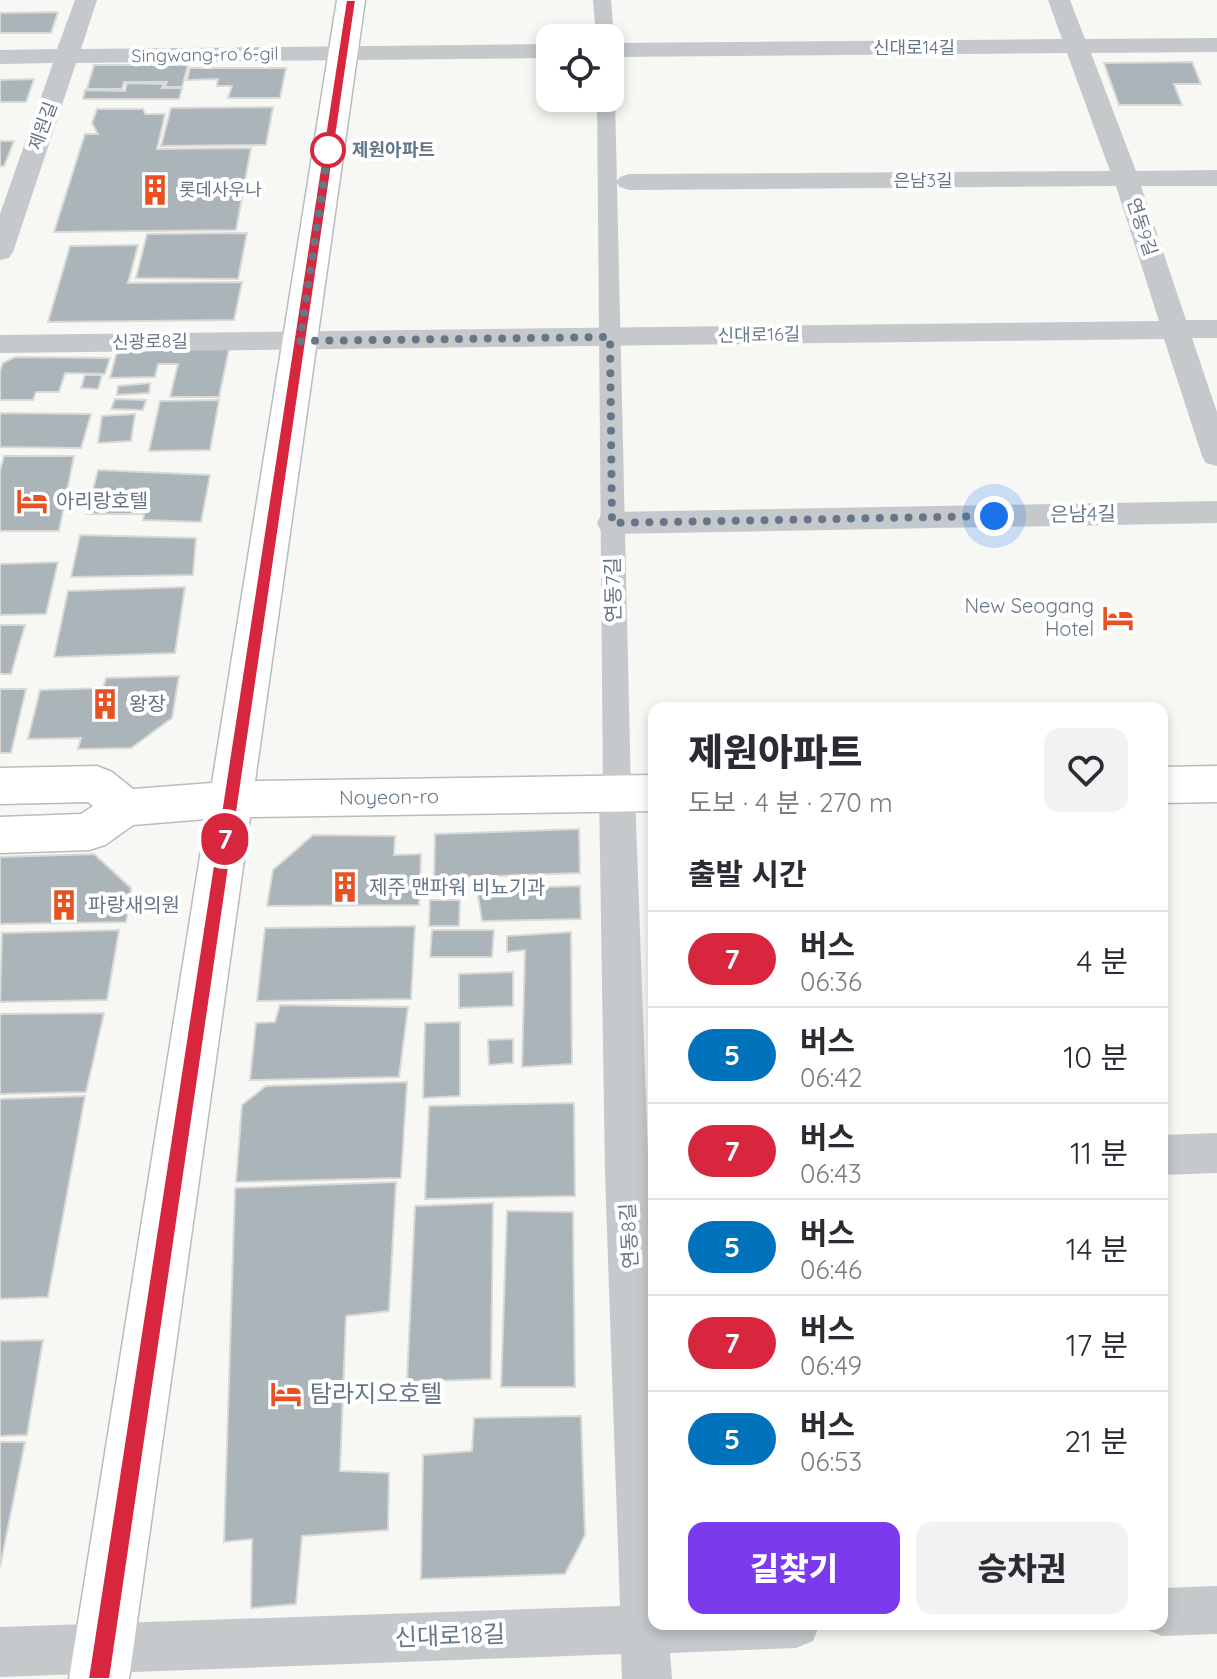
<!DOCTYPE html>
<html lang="ko">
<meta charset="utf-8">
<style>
:root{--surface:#fff;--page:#f2f2f3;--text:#2b2b33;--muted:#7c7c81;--line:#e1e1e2;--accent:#7c3aed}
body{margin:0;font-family:Quicksand,"Noto Sans KR",sans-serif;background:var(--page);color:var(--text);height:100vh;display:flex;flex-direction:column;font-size:30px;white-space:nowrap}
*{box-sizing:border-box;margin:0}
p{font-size:26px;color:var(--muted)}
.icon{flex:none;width:44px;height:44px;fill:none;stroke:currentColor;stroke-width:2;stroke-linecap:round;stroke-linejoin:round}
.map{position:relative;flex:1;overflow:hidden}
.details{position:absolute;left:648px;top:702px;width:520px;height:928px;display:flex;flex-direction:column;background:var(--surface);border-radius:16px;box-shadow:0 4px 12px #0003}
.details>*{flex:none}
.badge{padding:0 16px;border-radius:26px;font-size:28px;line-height:52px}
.buttons{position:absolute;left:536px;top:24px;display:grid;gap:16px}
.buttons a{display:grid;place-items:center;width:88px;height:88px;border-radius:16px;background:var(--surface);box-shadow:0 4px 12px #0003;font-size:40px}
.you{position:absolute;width:40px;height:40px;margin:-20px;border:6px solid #fff;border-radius:50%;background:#1a73e8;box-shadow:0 0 0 12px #1a73e833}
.map>.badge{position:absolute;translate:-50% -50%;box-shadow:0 0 0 4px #fff}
h2{padding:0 40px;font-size:30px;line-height:72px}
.round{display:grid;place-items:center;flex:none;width:84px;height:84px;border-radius:16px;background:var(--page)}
.overview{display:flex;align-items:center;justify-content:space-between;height:136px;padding:0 40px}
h1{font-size:38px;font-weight:800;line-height:60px}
.action{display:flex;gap:16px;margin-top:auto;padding:16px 40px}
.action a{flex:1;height:92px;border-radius:16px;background:var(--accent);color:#fff;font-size:32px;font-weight:800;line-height:92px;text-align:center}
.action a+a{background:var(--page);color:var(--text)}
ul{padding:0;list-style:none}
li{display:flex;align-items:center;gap:24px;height:96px;padding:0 40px;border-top:2px solid var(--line)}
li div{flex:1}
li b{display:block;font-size:30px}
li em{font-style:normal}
li .badge{min-width:88px;font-weight:700;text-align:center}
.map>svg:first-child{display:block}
.building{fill:#abb4b9;stroke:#d9d9d7;stroke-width:2}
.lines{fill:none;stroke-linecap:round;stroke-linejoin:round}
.secondary-casing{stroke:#b7bcc1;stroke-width:3}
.pedestrian{fill:#c5c9cc;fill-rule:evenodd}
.minor{fill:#c5c9cc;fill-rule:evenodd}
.secondary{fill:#fff;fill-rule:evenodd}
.line{fill:#d7263d;stroke:#fff;stroke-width:2}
.walk{stroke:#657786;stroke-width:8;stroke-dasharray:0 14.4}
.stop-dot{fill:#fff;stroke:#d7263d;stroke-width:4}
.labels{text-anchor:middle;stroke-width:8;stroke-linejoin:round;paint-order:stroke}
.far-street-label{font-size:18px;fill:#657786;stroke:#fff}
.far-stop-label{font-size:18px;font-weight:bold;fill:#657786;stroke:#fff;text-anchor:start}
.far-poi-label{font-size:18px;fill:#657786;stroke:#fff;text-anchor:start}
.poi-label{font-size:20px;fill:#657786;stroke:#fff;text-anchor:start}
.street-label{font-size:20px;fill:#657786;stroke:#fff}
.near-poi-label{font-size:24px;fill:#657786;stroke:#fff;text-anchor:start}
.near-street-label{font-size:24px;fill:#657786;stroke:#fff}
</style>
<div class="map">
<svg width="1217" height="1679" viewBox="0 0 1217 1679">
<rect width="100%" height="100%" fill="#f7f7f4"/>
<path class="building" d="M58,12l-7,21h-51v-20z
M1192,62l9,22h-27l8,21h-63l-15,-42z
M94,65h94l-6,22h-17l2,-5h-43l-2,7h-35z
M190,68h96l-6,30h-52l4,-12h-15l1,-7 -31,1z
M34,79l-8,23h-26v-22z
M127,83l37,1 -2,4h20l-3,11h-96l2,-9 40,1z
M273,107l-7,38 -105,1 10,-38z
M97,109h46l2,5h20l-8,35 94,-1 -15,82 -182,2 31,-98h13l-6,-11z
M0,141h14l-10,25h-4z
M247,233l-9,46 -102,-1 11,-44z
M138,245l-10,38 114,-1 -8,38 -186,2 22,-76z
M119,344h111l-11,53h-49l8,-33h-20l-3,13 -45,1z
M15,357l95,1 -5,16 -40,-1 -6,19h-23l-3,8h-33v-29l3,-8z
M85,375h17l-4,14 -17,-1z
M150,383l-1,10 -32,2 1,-9z
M115,399l31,1 -3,10 -32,-1z
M219,400l-9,50 -61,1 11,-50z
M0,413l91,1 -10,34 -81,-1z
M135,414l-4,27 -33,2 4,-27z
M4,456h70l-15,75h-59v-60z
M98,470l112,5 -9,47 -58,-2 1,-6h-57z
M80,535l116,3 -3,37 -122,2z
M58,562l-12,52 -46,1v-51z
M185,587l-10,66 -121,4 14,-66z
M0,625h25l-14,49h-11z
M179,676l-7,42 -41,30 -53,1 3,-11 -53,1 12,-49 63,-2 3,-10z
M0,689h26l-15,64h-11z
M579,829l1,44 -146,5 1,-44z
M313,835l82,1 -1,19 27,-1 -2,51 -152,1 6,-36z
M94,854l37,34 -5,34 -126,2v-67z
M580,886l1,33 -99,2 -5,-32z
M430,900h30l-1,26h-30z
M415,926l-4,73 -154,2 8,-73z
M119,930l-12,70 -107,2 2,-69z
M432,930h62l-2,27h-62z
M571,932l1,132 -50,3 3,-117 -18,2v-16z
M513,972v34l-54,2v-34z
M280,1005l128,2 -9,70 -149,3 6,-57 19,-1z
M104,1013l-18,79 -86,2v-80z
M460,1022v74l-37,2 2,-75z
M513,1039v24l-24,2 -1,-25z
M407,1082l-6,96 -165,4 6,-77 24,-19z
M85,1096l-37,201 -48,2v-200z
M574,1103l1,93 -150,3 4,-93z
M396,1182l-7,129 -43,5 -6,155 49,2 -1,57 -86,6 -6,68 -45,4 1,-69 -28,3 11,-354z
M493,1203l-2,176 -84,3 8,-176z
M507,1211l66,1 2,175h-74z
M43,1340l-16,95 -27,1v-95z
M581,1416l4,119 -20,39 -144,5 2,-124 49,-4 2,-33z
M0,1442h25l-25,125z"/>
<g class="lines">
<defs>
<path id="secondary" d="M337,0h28l-110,781 399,-6v36l-404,6 -121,862h-60l137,-860 -73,6 -28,20 -16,5 -89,3v-36l81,-3 12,-8 -5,-4 -88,2v-36l97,-2 15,6 21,17 79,-6z
M1217,766v36l-55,1v-36z"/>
</defs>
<use href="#secondary" class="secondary-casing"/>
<path class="pedestrian" d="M593,0h18l3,38 -3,4 -1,-4h-14z
M610,93l5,5 16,695 -4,8 -10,3 -10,-3 -4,-8 -6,-695h13z"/>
<path class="minor" d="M75,0h22l-16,49 469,-5v14l-474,5 -63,189 -4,6 -9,2v-46l53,-151 -53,1v-14l57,-1z
M1048,0h22l15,39 132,-1v14l-126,1 45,118 81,-1v16h-76l45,134h31v18h-25l25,74v54l-11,-3 -4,-7 -38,-117 -1164,14v-18l1159,-14 -43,-135 -487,4 -9,-3 -4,-5 4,-5 9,-3 481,-3 -43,-118 -457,4v-14l452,-4z
M1217,501v22l-605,11 -11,-3 -4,-8 4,-8 11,-3z
M617,779l12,4 6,10 19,528v303h166l-7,17 -17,7 -126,5 2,26h-50l-1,-25 -621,23v-50l620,-21 -15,-433 -6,-380 6,-10z
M1217,1133v40l-55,2v-40z
M1217,1586v48l-55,2 -17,-7 -2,-5h19v-36z"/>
<use href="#secondary" class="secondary"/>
</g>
<path class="line" d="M346,0h10l-246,1679h-22z"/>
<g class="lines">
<path class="walk" d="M328,150l2,-11 -30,202 310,-4 2,186 382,-7"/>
</g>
<defs>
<symbol id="building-bare" viewBox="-9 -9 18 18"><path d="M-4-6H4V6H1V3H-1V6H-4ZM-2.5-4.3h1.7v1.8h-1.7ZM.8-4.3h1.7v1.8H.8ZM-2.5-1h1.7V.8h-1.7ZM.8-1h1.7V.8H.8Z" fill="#ea5122" stroke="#fff" stroke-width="2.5" paint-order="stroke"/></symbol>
<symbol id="hotel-bare" viewBox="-9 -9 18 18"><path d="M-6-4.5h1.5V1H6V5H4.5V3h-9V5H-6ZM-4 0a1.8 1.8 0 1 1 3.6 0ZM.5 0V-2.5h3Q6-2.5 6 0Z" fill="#ea5122" stroke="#fff" stroke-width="2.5" paint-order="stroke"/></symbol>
</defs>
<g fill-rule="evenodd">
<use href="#building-bare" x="133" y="168" width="44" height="44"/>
<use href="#hotel-bare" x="10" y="479" width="44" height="44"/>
<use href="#hotel-bare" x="1096" y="596" width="44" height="44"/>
<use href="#building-bare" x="83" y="682" width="44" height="44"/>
<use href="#building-bare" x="323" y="865" width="44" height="44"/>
<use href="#building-bare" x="42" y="883" width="44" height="44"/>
<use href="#hotel-bare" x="264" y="1372" width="44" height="44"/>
</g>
<circle class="stop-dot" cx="328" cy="150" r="16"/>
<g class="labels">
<g class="far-street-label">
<text x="914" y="54">신대로14길</text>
<text transform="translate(205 55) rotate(-1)" y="6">Singwang-ro 6-gil</text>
<text transform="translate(43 126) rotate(-70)" y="6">제원길</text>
<text x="923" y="187">은남3길</text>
<text transform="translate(1142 227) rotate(72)" y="6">연동9길</text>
<text transform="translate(759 335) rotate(-1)" y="6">신대로16길</text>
<text transform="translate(150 342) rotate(-1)" y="6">신광로8길</text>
</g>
<g class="far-stop-label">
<text x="352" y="156">제원아파트</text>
</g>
<g class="far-poi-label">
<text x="179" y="196">롯데사우나</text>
</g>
<g class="poi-label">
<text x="56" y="508">아리랑호텔</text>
<text x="1094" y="613" text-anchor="end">New Seogang<tspan x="1094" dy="23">Hotel</tspan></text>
<text x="129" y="711">왕장</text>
<text x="369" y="894">제주 맨파워 비뇨기과</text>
<text x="88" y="912">파랑새의원</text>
</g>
<g class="street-label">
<text transform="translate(1083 514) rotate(-1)" y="7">은남4길</text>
<text transform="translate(613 590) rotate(-91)" y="7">연동7길</text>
<text transform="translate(389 797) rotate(-1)" y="7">Noyeon-ro</text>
<text transform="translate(629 1236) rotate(-93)" y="7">연동8길</text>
</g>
<g class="near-poi-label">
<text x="310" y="1402">탐라지오호텔</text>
</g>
<g class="near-street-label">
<text transform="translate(450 1636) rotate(-2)" y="8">신대로18길</text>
</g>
</g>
</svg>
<div class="buttons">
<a><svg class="icon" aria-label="locate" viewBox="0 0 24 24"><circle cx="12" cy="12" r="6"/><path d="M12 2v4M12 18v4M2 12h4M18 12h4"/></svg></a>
</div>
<div class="you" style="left:994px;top:516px"></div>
<b class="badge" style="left:225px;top:839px;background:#d7263d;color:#fff">7</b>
<section class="details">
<div class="overview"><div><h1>제원아파트</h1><p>도보 · 4 분 · 270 m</p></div><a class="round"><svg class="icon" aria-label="heart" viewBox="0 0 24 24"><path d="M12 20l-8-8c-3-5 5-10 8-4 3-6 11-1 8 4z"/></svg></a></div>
<h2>출발 시간</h2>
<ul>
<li><span class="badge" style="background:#d7263d;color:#fff">7</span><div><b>버스</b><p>06:36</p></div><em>4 분</em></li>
<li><span class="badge" style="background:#0072bc;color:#fff">5</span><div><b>버스</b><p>06:42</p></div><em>10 분</em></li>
<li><span class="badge" style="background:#d7263d;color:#fff">7</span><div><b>버스</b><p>06:43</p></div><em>11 분</em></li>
<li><span class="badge" style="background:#0072bc;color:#fff">5</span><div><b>버스</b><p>06:46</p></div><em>14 분</em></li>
<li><span class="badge" style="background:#d7263d;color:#fff">7</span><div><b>버스</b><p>06:49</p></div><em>17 분</em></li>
<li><span class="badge" style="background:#0072bc;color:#fff">5</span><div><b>버스</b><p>06:53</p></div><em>21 분</em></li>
</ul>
<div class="action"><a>길찾기</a><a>승차권</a></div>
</section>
</div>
